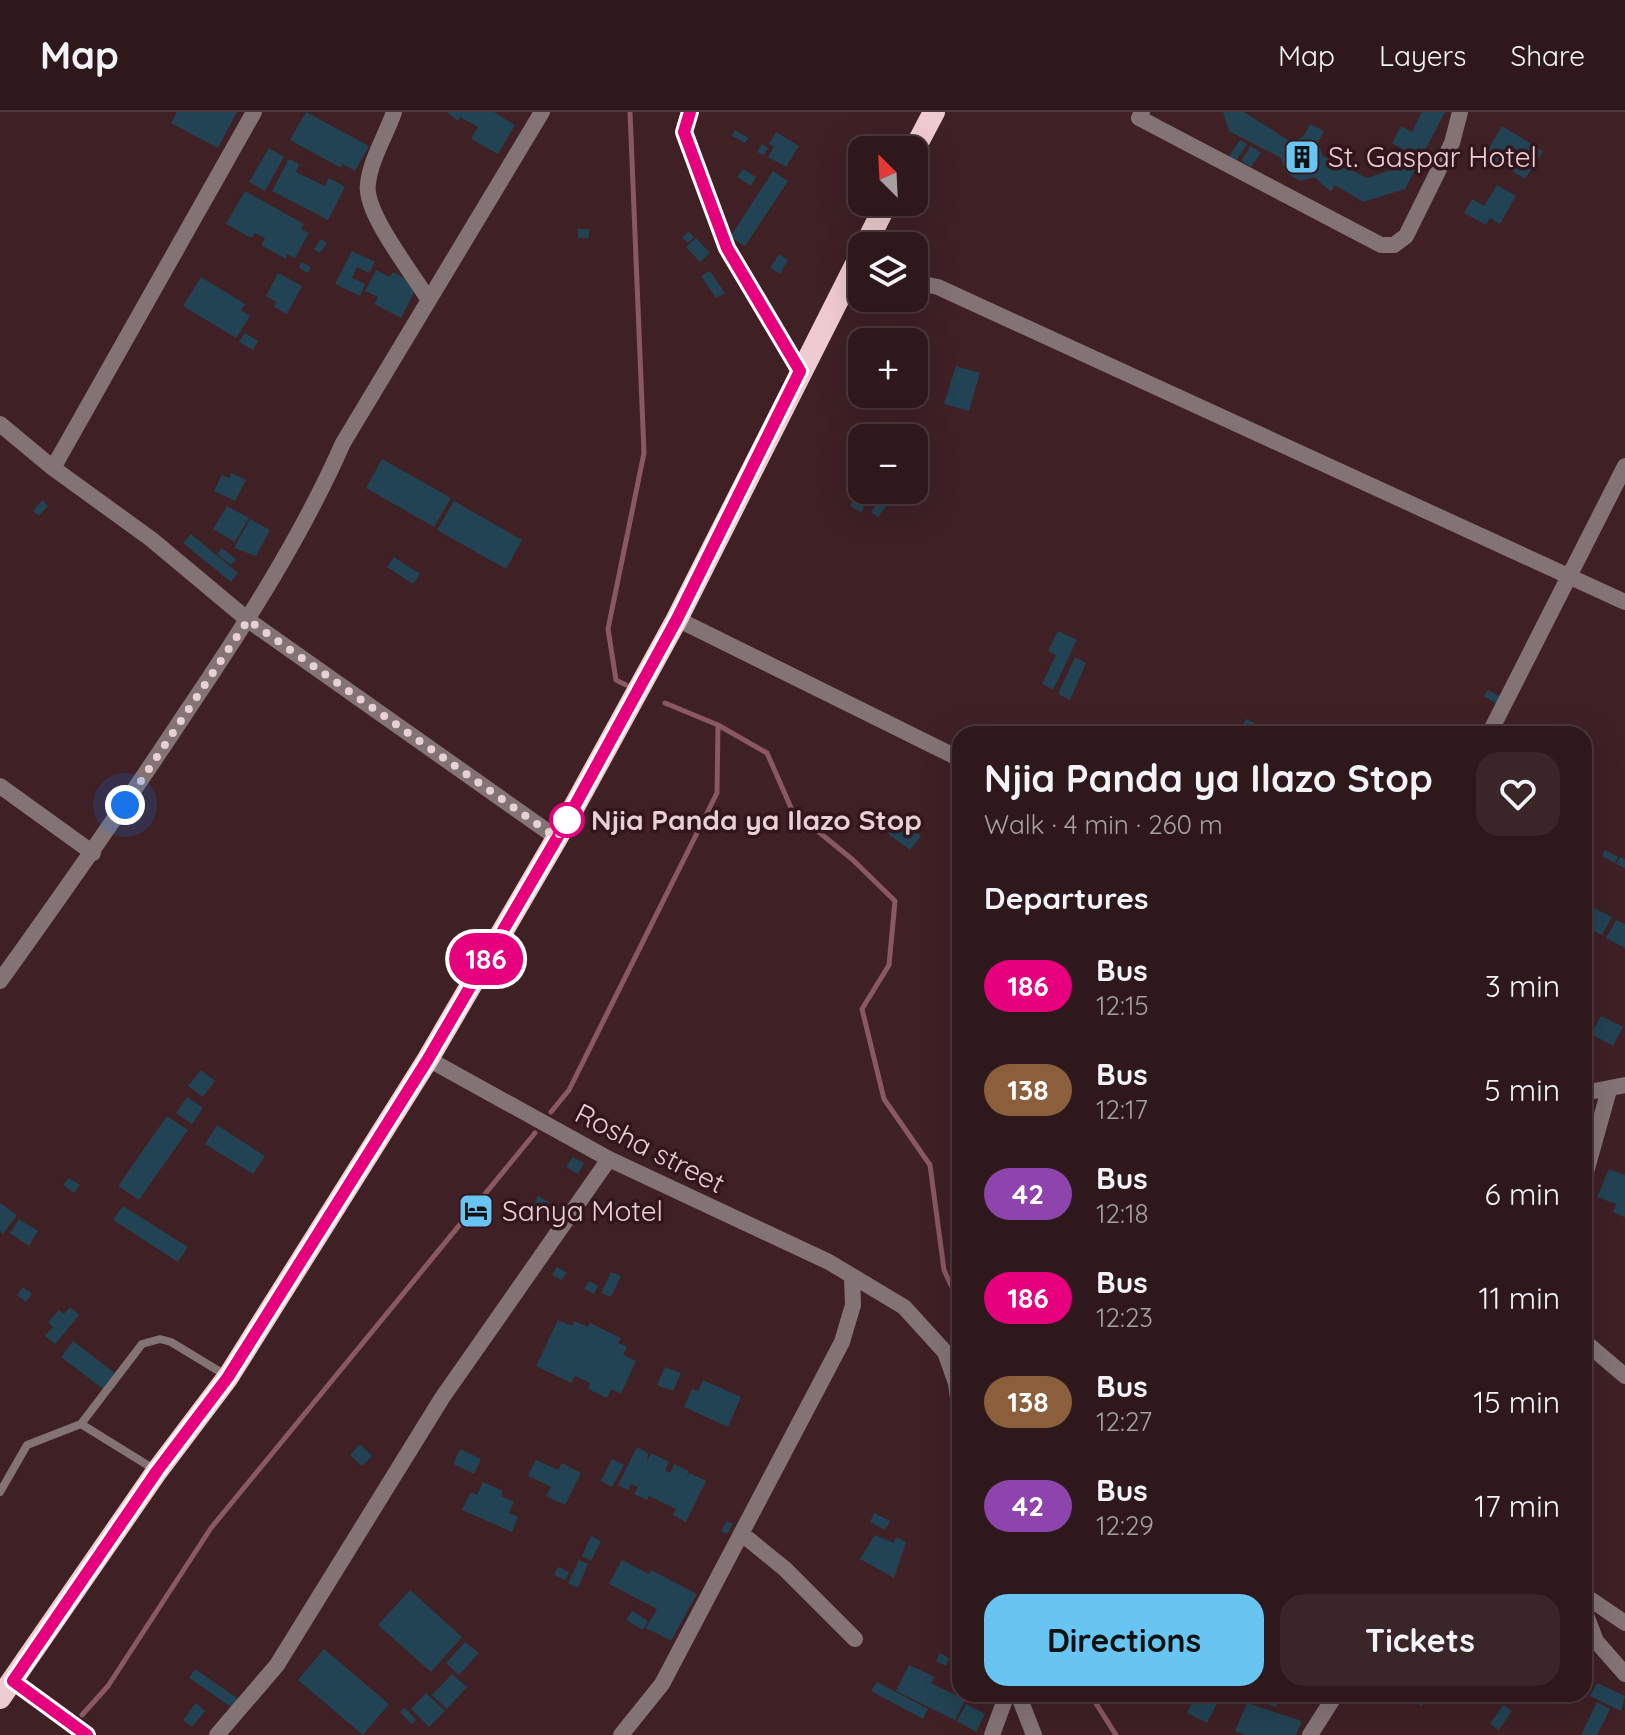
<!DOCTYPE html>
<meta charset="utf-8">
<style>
:root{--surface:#2e181c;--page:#3a2529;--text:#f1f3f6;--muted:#a7a0a3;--line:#49373b;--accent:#68c4f0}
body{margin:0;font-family:Quicksand,sans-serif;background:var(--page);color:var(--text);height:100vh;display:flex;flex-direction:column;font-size:30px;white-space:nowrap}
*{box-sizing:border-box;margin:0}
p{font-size:26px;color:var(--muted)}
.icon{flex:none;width:44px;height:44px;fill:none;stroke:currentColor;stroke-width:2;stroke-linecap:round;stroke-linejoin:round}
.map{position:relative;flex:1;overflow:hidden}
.drawer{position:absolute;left:952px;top:614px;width:640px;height:976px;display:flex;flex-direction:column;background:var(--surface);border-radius:24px;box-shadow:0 8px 32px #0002,0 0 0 2px var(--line)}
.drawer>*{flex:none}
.badge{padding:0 16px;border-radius:26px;font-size:28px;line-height:52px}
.needle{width:52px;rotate:336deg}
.buttons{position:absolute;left:848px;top:24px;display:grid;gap:16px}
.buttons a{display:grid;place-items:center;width:80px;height:80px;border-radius:16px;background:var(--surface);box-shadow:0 8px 32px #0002,0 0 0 2px var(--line);font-size:40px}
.you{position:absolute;width:40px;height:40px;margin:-20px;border:6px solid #fff;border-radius:50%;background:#1a73e8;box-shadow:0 0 0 12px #1a73e833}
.map>.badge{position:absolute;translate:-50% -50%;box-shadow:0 0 0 4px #fff}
h2{padding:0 32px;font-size:30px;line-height:72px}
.round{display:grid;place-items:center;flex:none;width:84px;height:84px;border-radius:24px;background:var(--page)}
.head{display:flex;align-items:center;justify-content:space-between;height:136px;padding:0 32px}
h1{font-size:38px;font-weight:700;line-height:60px}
.action{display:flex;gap:16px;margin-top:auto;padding:16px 32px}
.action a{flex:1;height:92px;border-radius:24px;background:var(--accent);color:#111;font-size:32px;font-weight:700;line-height:92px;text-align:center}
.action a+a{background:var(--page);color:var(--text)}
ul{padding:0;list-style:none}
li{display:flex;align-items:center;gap:24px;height:104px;padding:0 32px}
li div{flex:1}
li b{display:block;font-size:30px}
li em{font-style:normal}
li .badge{min-width:88px;font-weight:700;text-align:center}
header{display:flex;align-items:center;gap:48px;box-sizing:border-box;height:112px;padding:0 40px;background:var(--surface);border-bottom:2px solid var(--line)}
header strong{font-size:38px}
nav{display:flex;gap:44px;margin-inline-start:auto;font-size:28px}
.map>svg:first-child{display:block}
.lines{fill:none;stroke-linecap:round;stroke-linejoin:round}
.stream{stroke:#895861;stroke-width:5}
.building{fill:#224353}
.service{stroke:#847375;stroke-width:8}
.minor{stroke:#847375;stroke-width:16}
.trunk{stroke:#eecbd0;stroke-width:22}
.line-casing{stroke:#fff;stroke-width:18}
.line{stroke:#e6007e;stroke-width:12}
.walk{stroke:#e7d1d4;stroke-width:8;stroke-dasharray:0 14.4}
.stop-dot{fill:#fff;stroke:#e6007e;stroke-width:4}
.labels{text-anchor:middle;stroke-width:7;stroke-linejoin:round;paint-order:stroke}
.poi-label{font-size:28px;fill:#e7d1d4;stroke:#33161c;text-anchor:start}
.stop-label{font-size:28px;font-weight:bold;fill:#e7d1d4;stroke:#33161c;text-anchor:start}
.street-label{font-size:28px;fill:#e7d1d4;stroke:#33161c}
</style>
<header>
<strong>Map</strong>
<nav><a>Map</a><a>Layers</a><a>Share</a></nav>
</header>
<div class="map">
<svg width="1625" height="1623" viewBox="0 0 1625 1623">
<rect width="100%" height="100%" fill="#3e2025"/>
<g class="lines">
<path class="stream" d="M626,573l-10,-5 -8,-51 36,-176 -14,-341
M718,613l49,28 25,57 61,50 42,41 -6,64 -27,44 22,90 46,66 14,105 16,35
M551,1000l18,-22 148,-297 1,-68 -53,-22
M1090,1582l26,41
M82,1603l26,-29 103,-158 324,-395"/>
</g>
<path class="building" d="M177,0h60l-19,36 -47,-25z
M306,0l63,34 -14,25 -12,-7 -2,4 -51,-28z
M447,0h47l21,13 -17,29 -27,-15 7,-12 -18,-10 -2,4z
M1223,0h21l47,30 12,-5 7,-13 14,7 -6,12 5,13 44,22 24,-8 11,-21 -10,-6 9,-17 11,6 10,-20h23l-40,77 -42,13 -28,-17 -4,7 -17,-15 -14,4 -13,-8 -6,-15 -52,-27z
M1502,14l41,25 -18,28 -40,-24z
M735,18l13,8 -3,5 -13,-7z
M776,20l23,14 -13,21 -18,-10 6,-10 -5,-3z
M1240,28l7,4 -11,17 -7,-5z
M762,32l6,4 -4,7 -7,-3z
M1251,34l10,7 -10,14 -10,-6z
M269,36l15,9 -19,34 -16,-9z
M289,47l10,5 -3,8 29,14 4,-8 16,9 -17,33 -56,-29z
M743,57l13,8 -5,9 -14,-9z
M773,59l15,10 -43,65 -15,-9z
M1497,73l19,11 -16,28 -10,-6 -4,7 -22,-12 8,-14 12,7z
M245,79l59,33 -3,5 8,4 -14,25 -8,-4 -1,5 -25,-14 4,-7 -10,-5 -4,5 -25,-14z
M578,117h11v9h-11z
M688,119l6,6 -6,6 -6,-5z
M696,126l14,15 -10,9 -14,-15z
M321,127l6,4 -7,10 -6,-4z
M352,139l23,11 -6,11 -12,-6 -5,11 13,6 -5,12 -25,-12z
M779,142l9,6 -8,14 -10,-6z
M301,150l10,5 -3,6 -9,-5z
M376,158l14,7 3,-5 25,13 -17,33 -27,-14 4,-7 -13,-6z
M710,159l15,22 -9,5 -15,-22z
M278,161l24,13 -15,28 -13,-7 2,-5 -10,-6z
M201,165l44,27 -4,6 9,6 -14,22 -53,-32z
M245,221l13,8 -5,9 -14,-8z
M956,254l24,7 -11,38 -25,-7z
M885,317l11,6 -2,3h-14z
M914,332l9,6 -9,13z
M382,347l69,39 -17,29 -68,-39z
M231,361l15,7 -11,21 -21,-10 8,-16 7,3z
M860,378l11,5 -10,17 -11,-6z
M42,388l6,6 -9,10 -6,-5z
M880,388l7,5 -9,12 -7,-5z
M454,389l68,39 -16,29 -69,-39z
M227,394l22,12 -14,24 -22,-13z
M250,407l20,11 -14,26 -22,-8z
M191,422l47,39 -7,9 -48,-39z
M222,436l14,11 -5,6 -14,-11z
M394,445l26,17 -7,10 -26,-17z
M1058,519l19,9 -24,50 -11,-6 14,-29 -8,-4z
M1075,545l11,6 -16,37 -12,-6z
M1488,578l13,7 -4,7 -13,-8z
M1246,607l9,4 -6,11h-11z
M900,707l21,17 -11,14 -22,-16z
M1605,738l13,7 -3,6 -13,-7z
M1620,745l5,2v9l-9,-4z
M1590,794l22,11 -10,18 -18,-9z
M1616,808l9,4v24l-19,-10z
M1584,903l9,5 -9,17z
M1601,904l22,11 -10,19 -22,-12z
M201,958l14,11 -12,16 -15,-11z
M187,985l16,11 -11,16 -16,-11z
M167,1004l21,14 -49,70 -21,-14z
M217,1013l48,31 -12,18 -48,-30z
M573,1045l11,6 -6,11 -12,-7z
M1609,1057l16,6v42l-12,-5 3,-8 -19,-7z
M69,1066l11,7 -6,8 -11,-8z
M538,1084l11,6 -6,11 -11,-6z
M611,1087l9,6 -8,13 -9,-6z
M0,1091l17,12 -14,19 -3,-3z
M123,1094l65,41 -10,15 -65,-42z
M19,1107l19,12 -9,15 -19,-13z
M557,1155l10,6 -6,7 -9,-5z
M611,1160l10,4 -10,21 -10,-4z
M589,1169l9,5 -4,8 -10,-5z
M23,1175l9,7 -6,8 -9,-7z
M70,1195l9,8 -24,29 -10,-8 8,-9 -5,-5 11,-12 5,4z
M558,1208l14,6 2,-5 14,6 2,-4 31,15 -3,5 9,4 -4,8 13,6 -15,33 -10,-5 -4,9 -19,-9 2,-6 -15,-7 -4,7 -35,-17z
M73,1229l42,32 -12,16 -42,-32z
M665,1255l16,6 -8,18 -16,-6z
M703,1268l38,17 -13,30 -44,-20 8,-18 6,2z
M360,1332l12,12 -10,10 -12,-11z
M637,1335l11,6 -1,9 4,-9 18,9 -4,9 5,2 4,-9 15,7 -3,6 4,-4 16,8 -20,41 -13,-7 3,-6 -27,-13 -2,4 -13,-6 4,-7 -7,-3 -3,6 -10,-5z
M460,1337l21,10 -7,15 -21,-10z
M612,1347l12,6 -12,22 -11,-6z
M536,1348l22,10 4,-7 19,10 -16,32 -19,-9 5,-9 -23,-11z
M483,1370l20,9 -2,5 13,6 -5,11 9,4 -6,15 -50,-22 9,-18 6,3z
M874,1401l16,8 -5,9 -15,-8z
M727,1409l6,3 -6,10 -6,-3z
M875,1423l19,8 2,-6 10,5 -12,36 -34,-19z
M591,1424l10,5 -10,20 -9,-5z
M579,1448l9,4 -10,24 -10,-5z
M622,1448l27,14 2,-4 46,24 -26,47 -25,-13 11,-19 -48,-25z
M558,1455l11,5 -4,8 -11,-5z
M410,1478l52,47 -31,35 -53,-47z
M632,1499l16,10 -5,9 -17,-10z
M465,1530l14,11 -20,22 -13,-12z
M324,1537l65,55 -26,31 -65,-55z
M940,1541l9,5 -3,8 -10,-5z
M909,1553l26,12 -4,6 34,17 -10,20 -59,-29z
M195,1557l45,31 -6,9 -45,-31z
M452,1562l15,13 -20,22 -15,-14z
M877,1570l51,27 -5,10 -52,-28z
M1597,1571l28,13 -4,15 -31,-15z
M426,1581l19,18 -16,16 -18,-18z
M1196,1582h26l-15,29 -20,-10z
M1243,1582h38l-5,13z
M1403,1582h25l-6,12z
M1597,1590l13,7 -13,26h-16z
M196,1591l9,8 -13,16 -9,-7z
M1247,1591l55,18 -6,14h-51l-10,-4z
M966,1592l19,10 -9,18 -19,-11z
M1503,1593l9,6 -13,19 -9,-6z
M405,1596l11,12 -5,4 -11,-12z"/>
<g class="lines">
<path class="service" d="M81,1312l76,47
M0,1380l27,-47 54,-21 61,-80 18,-5 11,3 56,34"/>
<path class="minor" d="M394,0c-8,23 -23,47 -26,71 -5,29 44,89 60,116
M690,0l-6,20 43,116 73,123
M1142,0l-3,6 242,127h13l12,-9 46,-93 8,-31
M914,170l24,5 687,315
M0,312l53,44 98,71 97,81 309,218
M53,356l201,-356
M677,507l283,140
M1489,622l136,-268
M0,674l93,67
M0,869c64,-89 127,-179 187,-270 58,-86 114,-173 156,-268l199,-331
M428,947l181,100 220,103 75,45 41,45 11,31 4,30
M1584,981l41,-8
M1584,1067l25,-89
M1584,1229l41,35
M742,1422l43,35 70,70
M1584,1483l41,28
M1584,1498l12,31 29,33
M13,1569l74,54
M1018,1582l16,41
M217,1623l60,-70 165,-267 167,-239
M621,1623l41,-51 180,-342 11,-37 -1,-28
M992,1623l15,-41
M1310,1623l26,-41"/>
<path class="trunk" d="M914,38l20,-38
M865,134l22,-44
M0,1586l157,-227 71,-94 200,-318 129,-221 120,-219 185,-367"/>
</g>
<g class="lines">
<defs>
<path id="line" d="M87,1623l-74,-54 144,-210 71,-94 200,-318 129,-221 120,-219 123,-248 -73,-123 -43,-116 6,-20"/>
</defs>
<use href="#line" class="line-casing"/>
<use href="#line" class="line"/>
<path class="walk" d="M125,693l123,-185 309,218 10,-18"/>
</g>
<defs>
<symbol id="building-square" viewBox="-11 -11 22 22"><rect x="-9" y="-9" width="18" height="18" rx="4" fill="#68c4f0" stroke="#33161c"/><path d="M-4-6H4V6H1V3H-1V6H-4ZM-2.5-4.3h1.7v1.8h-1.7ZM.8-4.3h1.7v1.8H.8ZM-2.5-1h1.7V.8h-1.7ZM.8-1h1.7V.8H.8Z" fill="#111"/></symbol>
<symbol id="hotel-square" viewBox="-11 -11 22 22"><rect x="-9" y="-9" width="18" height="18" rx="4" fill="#68c4f0" stroke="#33161c"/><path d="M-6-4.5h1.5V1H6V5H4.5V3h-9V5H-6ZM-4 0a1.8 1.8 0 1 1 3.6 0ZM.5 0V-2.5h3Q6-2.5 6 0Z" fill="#111"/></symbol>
</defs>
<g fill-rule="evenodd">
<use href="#building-square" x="1282" y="25" width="40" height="40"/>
<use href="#hotel-square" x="456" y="1079" width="40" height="40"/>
</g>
<circle class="stop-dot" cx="567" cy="708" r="16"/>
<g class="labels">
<g class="poi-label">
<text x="1328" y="55">St. Gaspar Hotel</text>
<text x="502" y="1109">Sanya Motel</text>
</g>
<g class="stop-label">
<text x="591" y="718">Njia Panda ya Ilazo Stop</text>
</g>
<g class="street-label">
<text transform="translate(650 1036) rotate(27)" y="10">Rosha street</text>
</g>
</g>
</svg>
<div class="buttons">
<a><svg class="needle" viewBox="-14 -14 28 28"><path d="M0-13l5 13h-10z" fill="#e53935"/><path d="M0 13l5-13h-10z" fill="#a7a0a3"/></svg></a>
<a><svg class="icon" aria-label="layers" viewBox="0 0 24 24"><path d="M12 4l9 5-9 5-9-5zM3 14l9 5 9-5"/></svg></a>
<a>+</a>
<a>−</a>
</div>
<div class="you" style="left:125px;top:693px"></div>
<b class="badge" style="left:486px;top:847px;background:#e6007e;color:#fff">186</b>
<section class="drawer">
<div class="head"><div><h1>Njia Panda ya Ilazo Stop</h1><p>Walk · 4 min · 260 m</p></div><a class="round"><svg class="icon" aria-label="heart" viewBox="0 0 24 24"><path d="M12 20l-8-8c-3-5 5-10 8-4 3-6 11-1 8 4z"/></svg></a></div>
<h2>Departures</h2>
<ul>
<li><span class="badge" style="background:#e6007e;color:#fff">186</span><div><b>Bus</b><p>12:15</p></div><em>3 min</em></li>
<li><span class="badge" style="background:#8b5e3c;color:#fff">138</span><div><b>Bus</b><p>12:17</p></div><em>5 min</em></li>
<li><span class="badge" style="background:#8e44ad;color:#fff">42</span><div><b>Bus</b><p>12:18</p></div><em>6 min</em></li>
<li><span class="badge" style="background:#e6007e;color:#fff">186</span><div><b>Bus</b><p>12:23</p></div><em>11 min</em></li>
<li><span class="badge" style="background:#8b5e3c;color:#fff">138</span><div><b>Bus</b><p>12:27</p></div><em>15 min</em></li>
<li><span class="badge" style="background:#8e44ad;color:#fff">42</span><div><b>Bus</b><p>12:29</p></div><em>17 min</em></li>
</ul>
<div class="action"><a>Directions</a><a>Tickets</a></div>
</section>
</div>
